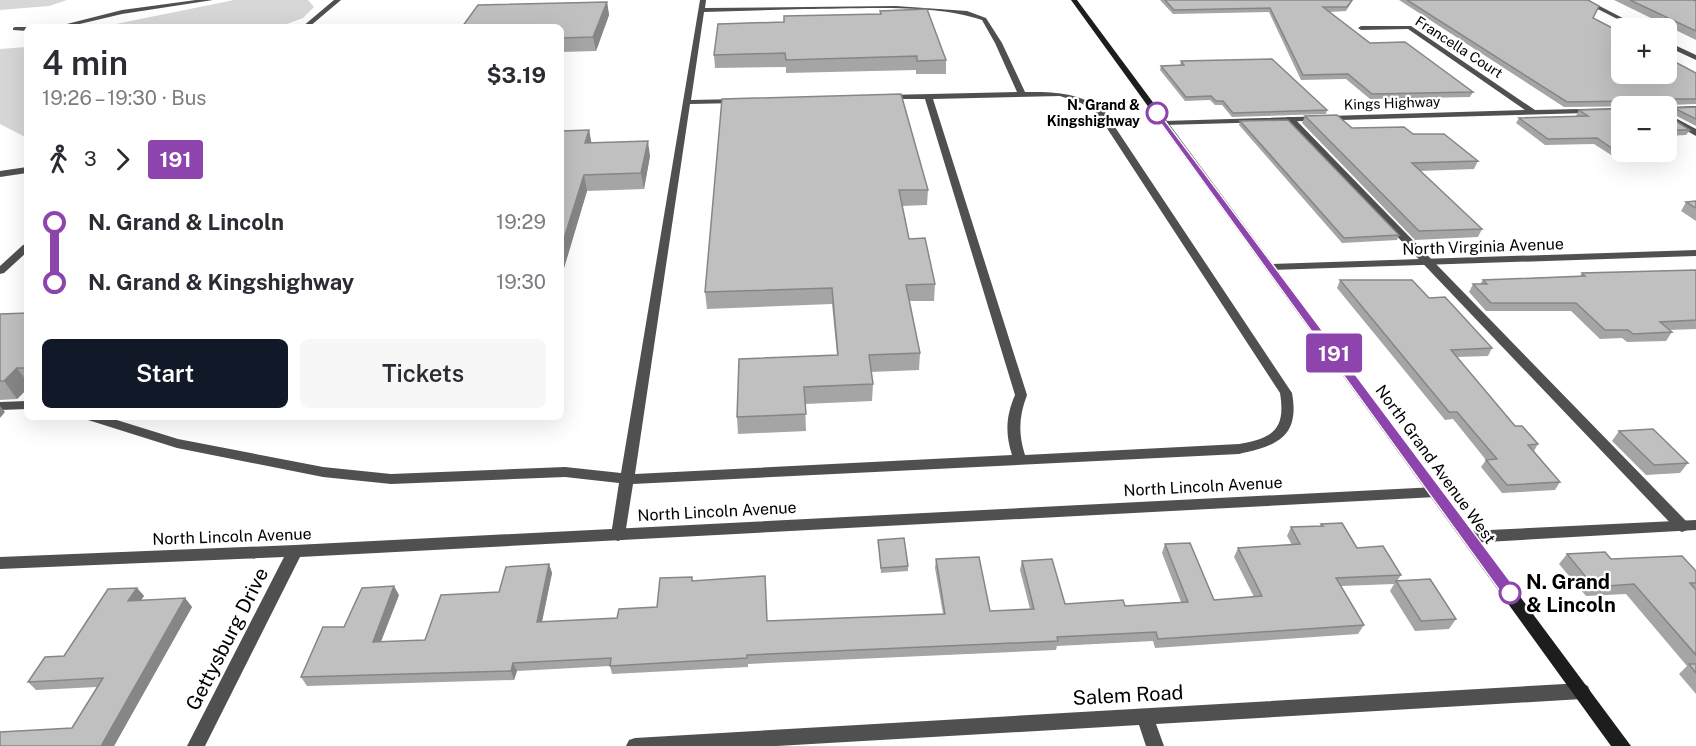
<!DOCTYPE html>
<meta charset="utf-8">
<style>
:root{--surface:#fff;--page:#f7f7f7;--text:#2b2b33;--muted:#7c7c81;--accent:#111827}
body{margin:0;font-family:"Public Sans",sans-serif;background:var(--page);color:var(--text);height:100vh;display:flex;flex-direction:column;font-size:22px;white-space:nowrap}
*{box-sizing:border-box;margin:0}
p{font-size:20px;color:var(--muted)}
.icon{flex:none;width:33px;height:33px;fill:none;stroke:currentColor;stroke-width:2;stroke-linecap:round;stroke-linejoin:round}
.map{position:relative;flex:1;overflow:hidden}
.sheet{position:absolute;left:24px;top:24px;width:540px;height:396px;display:flex;flex-direction:column;background:var(--surface);border-radius:9px;box-shadow:0 6px 24px #0002}
.sheet>*{flex:none}
.badge{padding:0 12px;border-radius:4px;font-size:21px;line-height:39px}
.buttons{position:absolute;left:1611px;top:18px;display:grid;gap:12px}
.buttons a{display:grid;place-items:center;width:66px;height:66px;border-radius:9px;background:var(--surface);box-shadow:0 6px 24px #0002;font-size:30px}
.map>.badge{position:absolute;translate:-50% -50%;box-shadow:0 0 0 3px #fff}
.legs{display:flex;align-items:center;gap:9px;height:66px;padding:0 18px;font-size:20px}
.legs p{margin-inline-start:auto}
.head{display:flex;align-items:center;justify-content:space-between;height:102px;padding:0 18px}
h1{font-size:33px;font-weight:600;line-height:45px}
.primary-button{display:flex;gap:12px;margin-top:auto;padding:12px 18px}
.primary-button a{flex:1;height:69px;border-radius:9px;background:var(--accent);color:#fff;font-size:24px;font-weight:600;line-height:69px;text-align:center}
.primary-button a+a{background:var(--page);color:var(--text)}
ul{padding:0 18px;list-style:none}
li{display:flex;align-items:center;gap:21px;height:60px;font-size:22px}
li i{display:grid;place-items:center;width:9px;height:100%;margin:0 8px;background:currentColor}
li i::after{content:'';width:15px;height:15px;margin:-8px;border:4px solid;border-radius:50%;background:var(--surface)}
li p{margin-inline-start:auto}
li:first-child i{background:linear-gradient(#0000 50%,currentColor 0)}
li:last-child i{background:linear-gradient(currentColor 50%,#0000 0)}
.map>svg:first-child{display:block}
.green{fill:#d7d7d7}
.lines{fill:none;stroke-linecap:round;stroke-linejoin:round}
.service{fill:#505050;fill-rule:evenodd}
.minor{fill:#505050;fill-rule:evenodd}
.secondary{fill:#1d1d1d;fill-rule:evenodd}
.wall{fill:#a5a5a5}
.shaded-wall{fill:#868686}
.building{fill:#c0c0c0;stroke:#868686;stroke-width:1.5}
.line-1{fill:#8e44ad;stroke:#fff;stroke-width:1.5}
.stop-1-dot{fill:#fff;stroke:#8e44ad;stroke-width:3}
.labels{text-anchor:middle;stroke-width:4.5;stroke-linejoin:round;paint-order:stroke}
.far-street-label{font-size:14px;fill:#000;stroke:#fff}
.far-stop-label{font-size:14px;font-weight:bold;fill:#000;stroke:#fff;text-anchor:end}
.street-label{font-size:16px;fill:#000;stroke:#fff}
.near-stop-label{font-size:20px;font-weight:bold;fill:#000;stroke:#fff;text-anchor:start}
.near-street-label{font-size:20px;fill:#000;stroke:#fff}
</style>
<div class="map">
<svg width="1696" height="746" viewBox="0 0 1696 746">
<rect width="100%" height="100%" fill="#fff"/>
<path class="green" d="M0,0h67l-18,6 -49,4z
M234,0h74l6,7 -11,11 -24,9h-178z
M27,47v91l-27,-14v-75z"/>
<g class="lines">
<path class="service" d="M196,0h17l-91,14 -55,13h-12l67,-17z
M334,0h7l-32,27h-7z
M700,0h6l-1,8 191,-2 71,5 19,7 16,25 23,49c31,0 50,0 78,17l189,284c8,44 -15,53 -53,61l-606,30 -8,51 -2,4 -5,2 -5,-2 -2,-4 8,-52 -54,-6 -174,7 -68,-7 -146,-29 -89,-28 -2,-3h21l71,22 145,28 68,7 174,-7 56,6zM804,9c53,0 129,-6 178,11l13,23 22,49 -130,3 -4,2 4,2h38l90,296c-9,21 -10,38 -3,60l-377,19 55,-370 48,-1 4,-2 -4,-2 -47,1 13,-88zM1060,96l21,7 16,10 183,280c6,37 -7,45 -41,51l-214,11c-7,-22 -6,-39 2,-60l-94,-296z
M1690,0h6v3z
M15,27h12v4l-14,-1v-2z
M1666,113l30,16v7l-30,-17z
M1287,117h6l394,405 2,4 -2,4 -5,2 -5,-2 -390,-409z
M27,167v6l-27,4v-6z
M27,244v8l-23,21 -4,1v-8l23,-21z
M27,401v8l-27,1v-8z"/>
<path class="minor" d="M1580,0h8l54,28h-7z
M1411,26l124,84 87,-2v4l-458,13 -4,-2 4,-2 361,-11 -117,-81 -47,1 -3,-2 3,-2z
M1666,41l30,14v5l-30,-14z
M1696,106v4l-30,1v-4z
M1696,250v6l-425,14 -5,-3 5,-3z
M1436,487l5,1 2,4 -2,4 -5,1 -1136,60 -95,189h-18l97,-189 -284,12v-12l295,-12z
M1696,520v10l-227,13 -5,-2 -2,-4 2,-4 5,-2z
M1582,683l6,3 2,5 -2,5 -6,3 -426,25 8,22h-18l-7,-21 -362,21h-151l3,-6 6,-2z"/>
<path class="secondary" d="M1071,0h6l554,746h-20z"/>
</g>
<path class="wall" d="M1160,0h193l-7,11 -17,1 41,31 103,49 -3,5 -100,2 -24,-20 -45,1 -32,-68 -96,2z
M1399,0h189l5,18 103,55v31l-27,1 -1,11 22,14 -4,5 -20,1v-30l-102,1z
M1614,0h79l3,1v39z
M607,2l2,13 -13,36 -35,1v-25z
M880,11l66,49v14h-30v-4l-130,3v-6l-71,1 -1,-13 70,-33 96,-8z
M1181,61l146,49 -1,4 -94,3 -10,-12h-7l-5,-5 -25,1 -25,-31 1,-4 19,-1z
M722,99l206,91 -1,15 -25,1 7,33 26,45 -1,17h-25l11,52 -1,17 -48,2 2,12 -1,17 -67,3 1,27 -68,3 -1,-17 100,-62 -5,-51 -125,5 -2,-17z
M1696,107v19l-25,-13 3,-5z
M1622,109v43l45,1 -3,6 -45,1 -25,-16 -49,1 -29,-22 3,-5 59,-1 -2,-1 3,-6z
M1305,116l47,12 61,6 65,27 -4,8 -54,2 62,58 -4,8 -63,3 -113,-117z
M1240,121l159,114 -2,5 -55,3 -103,-118z
M589,130l2,12 59,14 -6,33 -57,2 -26,87v-147z
M1696,201v20l-15,-10 5,-9z
M1696,270v59l-27,1 3,2 -6,9 -39,1 -5,-4 -22,1 -29,-28h-85l-17,-19 4,-8h7l3,-4 97,-4 2,-3z
M1340,280l89,18 63,50 -4,8 -31,1 58,69 23,18 -4,7 26,31 -5,8 -53,3 -21,-26 5,-7 -33,-41 -8,1 -108,-132z
M27,313v76l-10,10 -17,1v-86z
M1619,431l69,32 -8,10 -34,2 -34,-34z
M1321,524l80,51 -4,6 59,38 -7,10 -34,2 -25,-40 4,-7 -53,2 23,39 -6,9 -203,14 -2,-7 -96,5 -1,4 -308,14v3l-136,7 -2,-8 -93,5 -3,9 -207,6 -6,-9 43,-50 55,-32 -18,47 44,-2 74,-48 50,-28 3,9 -10,49 75,-4 40,-11 36,-26 74,40 176,-7 -8,-46 1,-9 54,52 40,-2 -10,-39 2,-9 43,43 60,2 56,-4 -19,-49 3,-9 49,56 40,-3 -20,-40 4,-9 54,-3 -5,-9 4,-9 29,-1z
M878,540l30,26v5l-27,2z
M1567,554l44,5 85,12v123l-17,-20 8,-8 -61,-72 -40,2 -27,-32z
M137,588l7,8 -3,4 44,-2 7,9 -78,139h-114l72,-18 25,-41 -61,3 -8,-8 36,-26z"/>
<path class="shaded-wall" d="M607,2l2,13 -13,36 -3,-14z
M589,130l3,15 -7,-2z
M648,141l2,15 -6,33 -3,-16z
M584,175l3,16 -26,87v-30z
M17,368l10,14v7l-10,10 -13,-18z
M0,406l5,6 -5,6z
M549,564l3,9 -12,58 -3,-9z
M394,586l5,9 -22,56 -4,-9z
M137,588l7,8 -9,13 -7,-8z
M185,598l7,9 -78,139h-13z
M513,663l4,8 -3,9 -3,-9z"/>
<path class="building" d="M1165,0h187l-5,7h-24l47,36 35,-1 68,50 -101,2 -24,-20 -45,1 -33,-67 -96,2z
M1407,0h181l11,6 -6,12 29,15v41h44v-17l30,16v26h-27l-1,17 22,14h-24v-24h-40l1,-5 -60,1z
M1630,0h63l3,1v30z
M607,2l-14,35 -32,1v-11h-99l16,-22z
M927,9l19,51 -29,1v-5l-131,4 -1,-7 -71,2 4,-31 66,-2v-6l97,-2 -1,-3z
M1272,59l55,51 -94,3 -10,-12h-7l-5,-5 -25,1 -25,-31 23,-1 -3,-4z
M901,94l27,96h-29l10,49 16,-1 10,46 -29,1 14,68 -51,2 4,29 -69,3 2,27 -69,3 2,-58 99,-4 -6,-67 -127,4 17,-193z
M1696,107v12l-22,-11z
M1622,109v43h43l2,1 -45,2 -25,-17 -49,1 -29,-21 69,-2 -9,-6z
M1337,115l15,13 52,-1 9,7h31l34,27 -66,2 70,66 -63,2 -114,-115z
M1288,120l111,115 -55,3 -104,-117z
M589,130l-4,13 63,-2 -7,32 -57,2 -23,73v-117z
M1696,201v7l-10,-6z
M1696,270v50l-36,2 12,10 -39,2 -5,-4h-23l-29,-27h-85l-18,-19h14l-4,-4 102,-4 -3,-3z
M1340,280h72l17,18 16,-1 47,51 -41,2 64,76h7l16,18 -10,1 32,37 -53,3 -21,-25 11,-1 -40,-47h-8z
M27,313v55h-10l-13,13h-4v-67z
M1653,429l35,34 -34,2 -35,-34z
M1342,523l15,25 26,-2 18,29 -65,3 28,47 -206,14 -2,-7 -99,5 1,4 -311,14v3l-137,8 1,-8 -98,5 -2,8 -210,6 22,-50h21l18,-39 32,-2 -21,56 52,-2 16,-45 58,-3 7,-25 43,-3 -12,58 80,-4 2,-9 38,-2 3,-29 32,-1v4l73,-5 2,45 178,-7 -9,-55 43,-2 11,54 44,-2 -12,-48 30,-2 13,45 58,-4 2,6 63,-4 -23,-58 25,-1 24,57 48,-4 -24,-48 62,-4 -9,-17 32,-1 -2,-2z
M904,538l4,28 -27,2 -3,-28z
M1605,552l6,7 71,-3 14,15v12h-6l6,7v65l-62,-71 -40,3 -27,-33z
M1430,579l26,40 -35,2 -25,-40z
M137,588l-9,13 57,-3 -84,148h-101v-14l72,-4 31,-50 -75,4 17,-25 19,-1 44,-67z
M1689,664h7v9z"/>
<path class="line-1" d="M1157,110l359,479 2,4 -2,5h-11l-351,-484z"/>
<g class="stop-1-dot">
<circle cx="1157" cy="113" r="10"/>
<circle cx="1510" cy="593" r="10"/>
</g>
<g class="labels">
<g class="far-street-label">
<text transform="translate(1459 47) rotate(33)" y="5">Francella Court</text>
<text transform="translate(1392 103) rotate(-2)" y="5">Kings Highway</text>
</g>
<g class="far-stop-label">
<text x="1140" y="110">N. Grand &amp;<tspan x="1140" dy="16">Kingshighway</tspan></text>
</g>
<g class="street-label">
<text transform="translate(1483 246) rotate(-2)" y="6">North Virginia Avenue</text>
<text transform="translate(1436 464) rotate(54)" y="6">North Grand Avenue West</text>
<text transform="translate(1203 486) rotate(-3)" y="6">North Lincoln Avenue</text>
<text transform="translate(717 511) rotate(-3)" y="6">North Lincoln Avenue</text>
<text transform="translate(232 536) rotate(-2)" y="6">North Lincoln Avenue</text>
</g>
<g class="near-stop-label">
<text x="1526" y="589">N. Grand<tspan x="1526" dy="23">&amp; Lincoln</tspan></text>
</g>
<g class="near-street-label">
<text transform="translate(227 639) rotate(-63)" y="7">Gettysburg Drive</text>
<text transform="translate(1128 695) rotate(-3)" y="7">Salem Road</text>
</g>
</g>
</svg>
<div class="buttons">
<a>+</a>
<a>−</a>
</div>
<b class="badge" style="left:1334px;top:353px;background:#8e44ad;color:#fff">191</b>
<section class="sheet">
<div class="head"><div><h1>4 min</h1><p>19:26 – 19:30 · Bus</p></div><b>$3.19</b></div>
<div class="legs"><svg class="icon" aria-label="walk" viewBox="0 0 24 24"><circle cx="13" cy="4" r="2"/><path d="M13 8l-2 6 4 7M11 14l-3 7M7 12l3-4h3l4 4"/></svg>3<svg class="icon" aria-label="forward" viewBox="0 0 24 24"><path d="M9 5l7 7-7 7"/></svg><b class="badge" style="background:#8e44ad;color:#fff">191</b></div>
<ul>
<li><i style="color:#8e44ad"></i><b>N. Grand &amp; Lincoln</b><p>19:29</p></li>
<li><i style="color:#8e44ad"></i><b>N. Grand &amp; Kingshighway</b><p>19:30</p></li>
</ul>
<div class="primary-button"><a>Start</a><a>Tickets</a></div>
</section>
</div>
